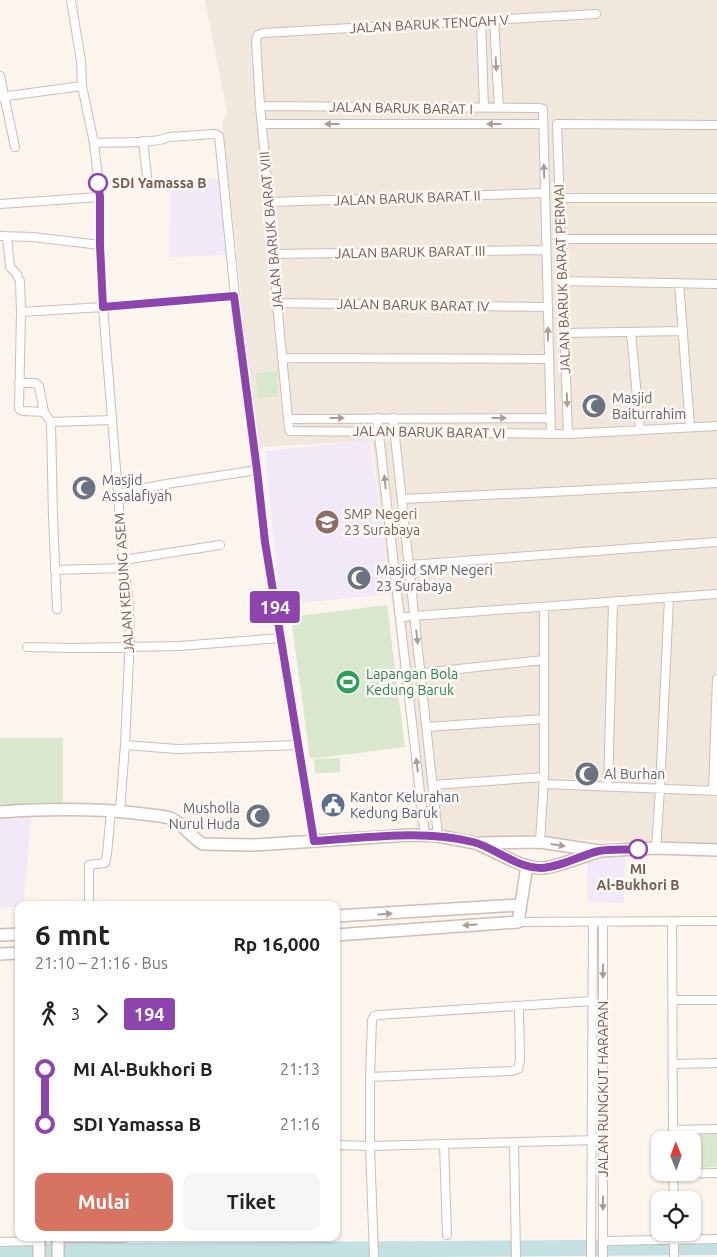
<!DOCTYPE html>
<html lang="id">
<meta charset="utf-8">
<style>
:root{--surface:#fff;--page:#f6f6f6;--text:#222;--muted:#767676;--accent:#d77461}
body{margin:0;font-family:Ubuntu,sans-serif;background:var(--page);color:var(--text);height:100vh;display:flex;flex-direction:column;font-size:19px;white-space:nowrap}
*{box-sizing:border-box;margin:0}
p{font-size:16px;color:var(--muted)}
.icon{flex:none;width:28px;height:28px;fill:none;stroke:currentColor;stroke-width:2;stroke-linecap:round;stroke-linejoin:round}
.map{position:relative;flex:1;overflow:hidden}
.drawer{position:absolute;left:15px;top:901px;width:325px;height:340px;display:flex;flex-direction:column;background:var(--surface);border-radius:10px;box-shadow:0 1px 4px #0004}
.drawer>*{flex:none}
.badge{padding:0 10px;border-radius:4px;font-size:18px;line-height:32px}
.needle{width:32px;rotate:359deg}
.buttons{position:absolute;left:651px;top:1131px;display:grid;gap:10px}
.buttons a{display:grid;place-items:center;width:50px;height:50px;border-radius:10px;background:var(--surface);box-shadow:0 1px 4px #0004;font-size:25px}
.map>.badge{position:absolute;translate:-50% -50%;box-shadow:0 0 0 2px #fff}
.legs{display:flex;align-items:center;gap:8px;height:55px;padding:0 20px;font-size:16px}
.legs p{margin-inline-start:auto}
.head{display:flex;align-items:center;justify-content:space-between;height:85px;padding:0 20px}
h1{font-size:28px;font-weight:600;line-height:38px}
.action{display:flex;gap:10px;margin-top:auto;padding:10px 20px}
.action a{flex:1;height:58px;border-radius:10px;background:var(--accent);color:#fff;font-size:20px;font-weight:600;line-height:58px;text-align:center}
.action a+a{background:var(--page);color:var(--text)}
ul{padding:0 20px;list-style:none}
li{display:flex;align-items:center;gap:18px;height:55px;font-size:19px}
li i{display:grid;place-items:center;width:8px;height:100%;margin:0 6px;background:currentColor}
li i::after{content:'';width:12px;height:12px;margin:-6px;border:4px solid;border-radius:50%;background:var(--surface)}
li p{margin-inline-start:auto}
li:first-child i{background:linear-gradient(#0000 50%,currentColor 0)}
li:last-child i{background:linear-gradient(currentColor 50%,#0000 0)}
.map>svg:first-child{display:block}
.residential{fill:#f2e7dc}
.education{fill:#f2e9f8}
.green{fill:#d9e8cc}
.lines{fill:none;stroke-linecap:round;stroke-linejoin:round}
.river{stroke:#c3e1e3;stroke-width:16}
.street-casing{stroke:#cdbdb4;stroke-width:10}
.secondary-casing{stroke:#cfbdb1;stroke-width:14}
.street{stroke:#fff;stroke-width:8}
.secondary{stroke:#fff;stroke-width:11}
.oneway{fill:#ac9d97}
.line-1-casing{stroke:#fff;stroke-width:11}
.line-1{stroke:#8e44ad;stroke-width:8}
.stop-1-dot{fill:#fff;stroke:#8e44ad;stroke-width:2.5}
.labels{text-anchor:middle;stroke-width:5;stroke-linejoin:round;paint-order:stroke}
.street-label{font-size:14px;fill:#755c52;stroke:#fef9f4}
.stop-label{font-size:14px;font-weight:bold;fill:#755c52;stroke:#fef9f4;text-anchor:start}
.worship-label{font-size:14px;fill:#5b616d;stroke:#fef9f4;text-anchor:start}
.education-label{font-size:14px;fill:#785e54;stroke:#fef9f4;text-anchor:start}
.leisure-label{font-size:14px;fill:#27864d;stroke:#fef9f4;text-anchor:start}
.service-label{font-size:14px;fill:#4e5e75;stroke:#fef9f4;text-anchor:start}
</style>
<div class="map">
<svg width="717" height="1257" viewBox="0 0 717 1257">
<rect width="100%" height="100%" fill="#fbf5ed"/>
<path class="residential" d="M205,0h512v845l-300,-12 -7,-85 -38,-307 -114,6 -36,-325 5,-10z"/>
<path class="education" d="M170,177l50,2 8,76 -59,2z
M370,440l21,154 -111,11 -15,-154z
M32,812l-9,93 -23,4v-95z
M608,856h17l-1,47 -36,-1 -1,-39z"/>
<path class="green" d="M277,371l1,26 -20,1 -2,-25z
M387,605l18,142 -95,12 -19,-142z
M0,738h63v67l-63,1z
M340,758v14l-25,1 -1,-14z
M717,1134v33l-24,1 -1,-28h-6v-5z"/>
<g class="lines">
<path class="river" d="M0,1252l717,-5"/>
<defs>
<path id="street" d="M71,0l10,61 1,25 12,57 6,54v48l3,62 15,187 5,66 5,35 2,41 -5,109 -5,66
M596,14l-333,19 -5,2 -2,5 4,66 14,148 3,49 12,126 1,2 278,3 149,-8
M494,20l5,88
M481,21l3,87
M0,76l15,71
M0,97l82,-11
M260,106l280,2 3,1 8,325
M262,124h281
M143,141l5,44
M94,143c16,-1 63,1 75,-6l46,-3 4,2 16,160 22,174 8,72 49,299
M559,198h158
M268,202l277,-9
M0,204l100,-7
M0,236l33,1 67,8
M7,237l3,30 6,6 4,8 1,31 -2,96 1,2 3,1 21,1 7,10
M561,239h156
M274,254l272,-4
M563,281l154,3
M679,283l11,144
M277,303l271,4
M21,312l82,-5 132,-11
M631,332l9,98
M565,333l118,-2
M282,358l267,1
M19,383h16l4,3 5,26
M377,418l48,418
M393,418l45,418
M288,419l263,-1
M51,422l2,96 4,91
M51,422l61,-2
M568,434l-11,-310 160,1
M118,494l42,-9 97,-15
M402,499l168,-8 147,-8
M123,560l97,-15
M409,565l308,-23
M55,570l70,-2
M400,617l317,-23
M27,647l47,1 105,-2 101,-8
M421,673l123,-13
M427,727l117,-8
M125,745l52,4 121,-4
M544,784l173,7
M433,785l111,-8
M608,787l5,-185
M713,791l4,-112
M540,842l4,-65v-170
M656,848l4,-59 9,-191
M89,905v-40l16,-2 2,-9 4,-43
M518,922l199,-1
M672,922l1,218
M672,1000h45
M673,1064l44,-1
M370,1077l142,-6 6,-2 2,-9 -1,-54
M673,1130l44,-1
M514,1142l2,115
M444,1144l3,91
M336,1145l34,1 227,-6
M673,1172l1,28
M673,1174l44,-1
M674,1232v25
M58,1238h66
M603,1241l114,-2
M0,1242l39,-1
M374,1257l-4,-111v-69l2,-57 2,-4 4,-1 214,-14
M591,1257l2,-335
M603,1257v-335"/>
<path id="secondary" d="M0,812c45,-3 90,-4 135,1 12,2 24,2 35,5 13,5 21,20 33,26l51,1 157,-10 27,1 37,7 65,-1 60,9 56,-3 61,2
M478,844c18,8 44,24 63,24 14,0 42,-12 57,-16
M336,916l184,-11
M0,935l19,-1
M336,935l182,-13 9,-56
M0,954l19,-1
M39,1257v-19
M58,1257v-19"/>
</defs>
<use href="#street" class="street-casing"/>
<use href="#secondary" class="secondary-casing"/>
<use href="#street" class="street"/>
<use href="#secondary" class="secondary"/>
</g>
<defs><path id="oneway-solid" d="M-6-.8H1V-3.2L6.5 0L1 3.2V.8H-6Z" transform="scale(1.25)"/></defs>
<g class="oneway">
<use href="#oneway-solid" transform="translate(496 64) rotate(87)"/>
<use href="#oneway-solid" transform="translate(332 124) rotate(-180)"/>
<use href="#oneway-solid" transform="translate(494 124) rotate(-180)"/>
<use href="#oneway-solid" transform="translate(544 171) rotate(-92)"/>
<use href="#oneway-solid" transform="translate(548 334) rotate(-91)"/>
<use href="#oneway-solid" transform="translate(567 400) rotate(88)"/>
<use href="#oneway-solid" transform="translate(337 418)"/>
<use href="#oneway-solid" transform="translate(499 418)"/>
<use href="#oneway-solid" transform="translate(385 482) rotate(-96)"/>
<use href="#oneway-solid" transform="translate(417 637) rotate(84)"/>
<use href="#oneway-solid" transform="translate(417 765) rotate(-97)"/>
<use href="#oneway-solid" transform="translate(558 845) rotate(8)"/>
<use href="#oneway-solid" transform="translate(385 914) rotate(-3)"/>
<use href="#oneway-solid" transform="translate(470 925) rotate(176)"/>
<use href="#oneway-solid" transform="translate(603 971) rotate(90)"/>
<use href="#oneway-solid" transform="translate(603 1203) rotate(90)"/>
</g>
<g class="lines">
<defs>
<path id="line-1" d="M98,183l2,14v48l3,62 131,-11 23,174 8,72 49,299c50,-3 110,-12 159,1 23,6 43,26 68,26 18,0 40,-13 58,-17 12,-2 26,-1 39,-2"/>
</defs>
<use href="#line-1" class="line-1-casing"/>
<use href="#line-1" class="line-1"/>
</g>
<defs>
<symbol id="mosque-disc" viewBox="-11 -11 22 22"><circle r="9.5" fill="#6b7280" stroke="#fef9f4"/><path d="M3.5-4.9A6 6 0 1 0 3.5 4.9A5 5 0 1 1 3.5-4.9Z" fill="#fff"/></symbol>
<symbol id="school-disc" viewBox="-11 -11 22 22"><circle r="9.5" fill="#8d6e63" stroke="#fef9f4"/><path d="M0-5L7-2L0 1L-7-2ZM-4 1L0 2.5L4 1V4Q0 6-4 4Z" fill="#fff"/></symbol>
<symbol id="stadium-disc" viewBox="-11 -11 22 22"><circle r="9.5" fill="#2e9e5b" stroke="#fef9f4"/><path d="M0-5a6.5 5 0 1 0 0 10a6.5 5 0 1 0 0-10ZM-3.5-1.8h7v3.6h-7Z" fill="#fff"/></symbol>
<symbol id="civic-disc" viewBox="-11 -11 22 22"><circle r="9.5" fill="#5c6f8a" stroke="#fef9f4"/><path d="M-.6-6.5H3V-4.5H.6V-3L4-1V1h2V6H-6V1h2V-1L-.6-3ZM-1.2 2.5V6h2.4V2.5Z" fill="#fff"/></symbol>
</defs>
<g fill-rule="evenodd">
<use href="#mosque-disc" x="580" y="392" width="28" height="28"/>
<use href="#mosque-disc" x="70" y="474" width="28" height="28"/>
<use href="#school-disc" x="313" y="508" width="28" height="28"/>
<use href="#mosque-disc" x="345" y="564" width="28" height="28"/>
<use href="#stadium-disc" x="334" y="668" width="28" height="28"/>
<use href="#mosque-disc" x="573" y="760" width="28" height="28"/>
<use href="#civic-disc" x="319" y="791" width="28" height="28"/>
<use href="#mosque-disc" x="244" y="802" width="28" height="28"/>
</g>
<g class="stop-1-dot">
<circle cx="98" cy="183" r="9"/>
<circle cx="638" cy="849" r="9"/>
</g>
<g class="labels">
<g class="street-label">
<text transform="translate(429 24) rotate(-3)" y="5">JALAN BARUK TENGAH V</text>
<text transform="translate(401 108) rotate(1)" y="5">JALAN BARUK BARAT I</text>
<text transform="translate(407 198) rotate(-2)" y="5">JALAN BARUK BARAT II</text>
<text transform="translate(271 231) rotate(-95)" y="5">JALAN BARUK BARAT VIII</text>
<text transform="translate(410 252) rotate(-1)" y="5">JALAN BARUK BARAT III</text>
<text transform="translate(562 279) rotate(-92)" y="5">JALAN BARUK BARAT PERMAI</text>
<text transform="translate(413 305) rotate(1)" y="5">JALAN BARUK BARAT IV</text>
<text transform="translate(429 432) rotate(1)" y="5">JALAN BARUK BARAT VI</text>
<text transform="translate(124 583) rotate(-94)" y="5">JALAN KEDUNG ASEM</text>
<text transform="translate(603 1089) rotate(-90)" y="5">JALAN RUNGKUT HARAPAN</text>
</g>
<g class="stop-label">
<text x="112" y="188">SDI Yamassa B</text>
<text x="638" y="874" text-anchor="middle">MI<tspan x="638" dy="16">Al-Bukhori B</tspan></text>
</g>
<g class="worship-label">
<text x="612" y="403">Masjid<tspan x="612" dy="16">Baiturrahim</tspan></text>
<text x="102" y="485">Masjid<tspan x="102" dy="16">Assalafiyah</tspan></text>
<text x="376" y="575">Masjid SMP Negeri<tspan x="376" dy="16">23 Surabaya</tspan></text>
<text x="604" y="779">Al Burhan</text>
<text x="240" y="813" text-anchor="end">Musholla<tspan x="240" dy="16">Nurul Huda</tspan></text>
</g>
<g class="education-label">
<text x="344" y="519">SMP Negeri<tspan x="344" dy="16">23 Surabaya</tspan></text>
</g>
<g class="leisure-label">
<text x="366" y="679">Lapangan Bola<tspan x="366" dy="16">Kedung Baruk</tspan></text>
</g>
<g class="service-label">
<text x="350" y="802">Kantor Kelurahan<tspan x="350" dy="16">Kedung Baruk</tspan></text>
</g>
</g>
</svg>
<div class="buttons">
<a><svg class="needle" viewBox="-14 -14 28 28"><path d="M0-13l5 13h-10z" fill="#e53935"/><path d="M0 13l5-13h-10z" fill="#767676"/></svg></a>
<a><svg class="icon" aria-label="locate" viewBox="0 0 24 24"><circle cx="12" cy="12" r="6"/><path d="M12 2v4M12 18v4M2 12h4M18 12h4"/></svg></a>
</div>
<b class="badge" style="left:275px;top:607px;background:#8e44ad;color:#fff">194</b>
<section class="drawer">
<div class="head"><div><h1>6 mnt</h1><p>21:10 – 21:16 · Bus</p></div><b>Rp 16,000</b></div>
<div class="legs"><svg class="icon" aria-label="walk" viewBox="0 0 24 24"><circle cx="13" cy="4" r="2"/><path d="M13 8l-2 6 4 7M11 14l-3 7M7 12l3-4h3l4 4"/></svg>3<svg class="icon" aria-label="forward" viewBox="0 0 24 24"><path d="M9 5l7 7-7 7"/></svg><b class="badge" style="background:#8e44ad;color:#fff">194</b></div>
<ul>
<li><i style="color:#8e44ad"></i><b>MI Al-Bukhori B</b><p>21:13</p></li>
<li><i style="color:#8e44ad"></i><b>SDI Yamassa B</b><p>21:16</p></li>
</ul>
<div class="action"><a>Mulai</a><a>Tiket</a></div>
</section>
</div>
